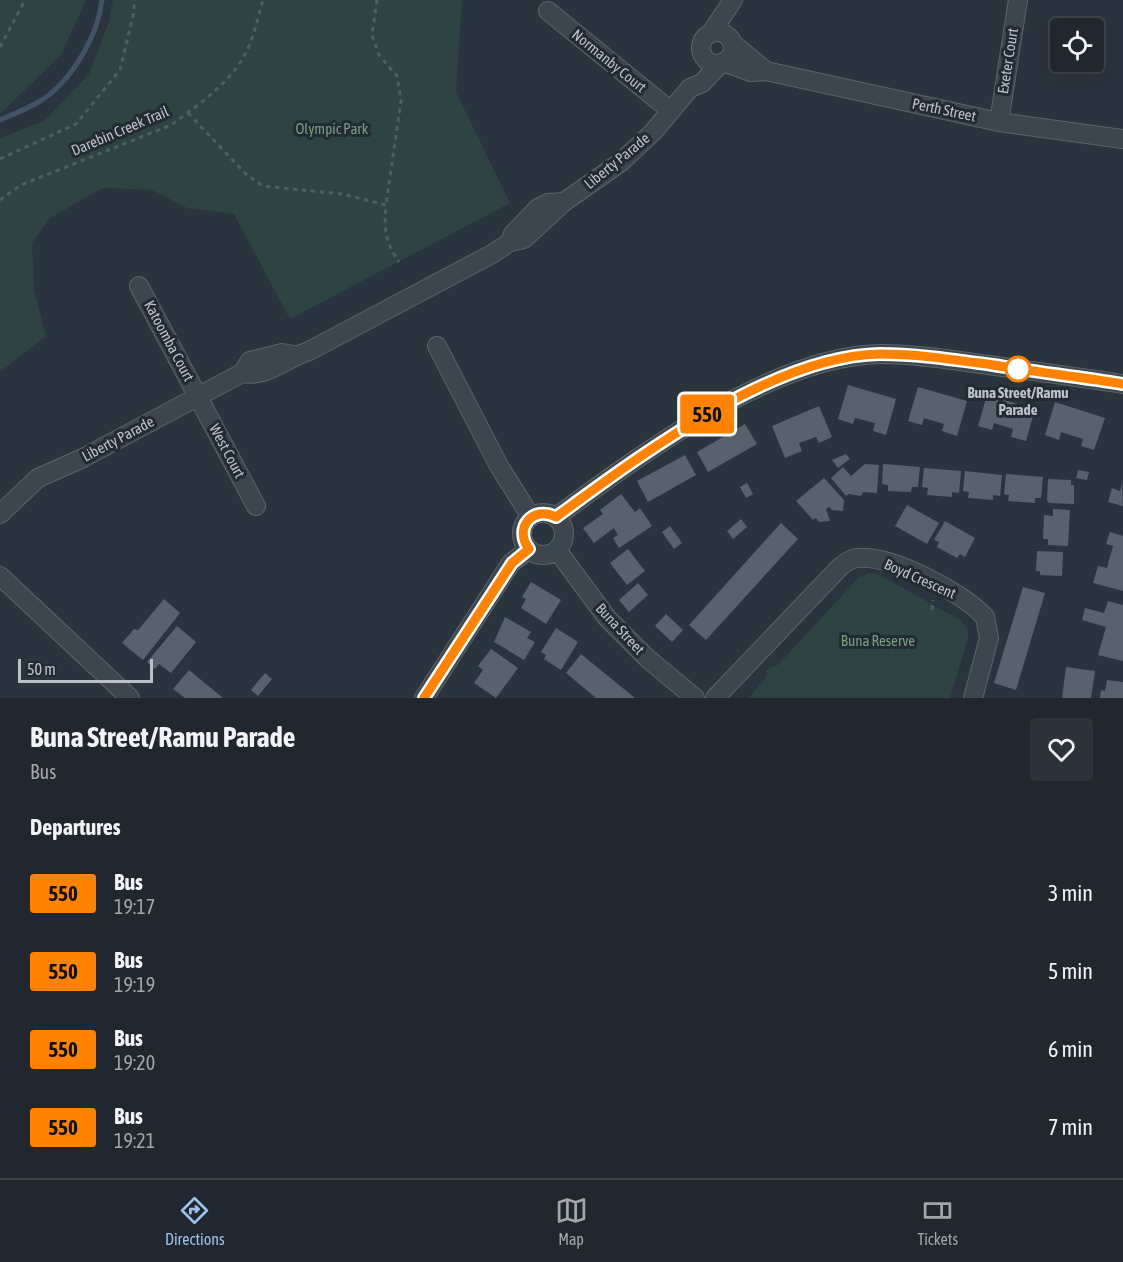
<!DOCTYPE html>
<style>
:root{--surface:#20272e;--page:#2d333a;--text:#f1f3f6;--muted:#a2a5aa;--line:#3d444a;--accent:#9cc1ec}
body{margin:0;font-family:"Asap Condensed",sans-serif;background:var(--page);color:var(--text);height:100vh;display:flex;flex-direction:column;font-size:22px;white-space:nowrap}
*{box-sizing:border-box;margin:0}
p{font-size:20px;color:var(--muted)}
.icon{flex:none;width:33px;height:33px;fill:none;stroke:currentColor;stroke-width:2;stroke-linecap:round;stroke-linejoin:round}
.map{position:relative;height:698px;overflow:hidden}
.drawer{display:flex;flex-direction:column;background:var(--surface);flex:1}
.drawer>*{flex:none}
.badge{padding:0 12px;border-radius:4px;font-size:21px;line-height:39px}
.fabs{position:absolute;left:1050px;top:18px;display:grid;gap:12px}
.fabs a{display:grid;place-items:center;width:54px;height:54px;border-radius:6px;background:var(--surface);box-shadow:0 6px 24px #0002,0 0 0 2px var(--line);font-size:30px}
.scale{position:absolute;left:18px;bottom:15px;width:135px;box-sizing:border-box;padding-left:6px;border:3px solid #bac1c9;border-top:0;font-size:16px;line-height:21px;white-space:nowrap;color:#bac1c9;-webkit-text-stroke:4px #222b34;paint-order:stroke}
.map>.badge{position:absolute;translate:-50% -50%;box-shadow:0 0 0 3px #fff}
h2{padding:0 30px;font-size:22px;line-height:54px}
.round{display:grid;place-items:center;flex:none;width:63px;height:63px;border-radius:6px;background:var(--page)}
.headline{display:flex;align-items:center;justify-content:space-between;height:102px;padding:0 30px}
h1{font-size:28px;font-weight:700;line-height:45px}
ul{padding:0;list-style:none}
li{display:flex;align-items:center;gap:18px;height:78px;padding:0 30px}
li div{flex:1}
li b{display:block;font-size:22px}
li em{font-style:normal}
li .badge{min-width:66px;font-weight:700;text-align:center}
.tab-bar{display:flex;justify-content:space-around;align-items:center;height:84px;border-top:2px solid var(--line);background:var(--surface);font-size:16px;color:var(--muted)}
.tab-bar a{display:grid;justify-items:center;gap:3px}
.tab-bar .selected{color:var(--accent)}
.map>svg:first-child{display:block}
.green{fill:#2e4342}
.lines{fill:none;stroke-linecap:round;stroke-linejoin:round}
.stream{stroke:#425365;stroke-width:5}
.building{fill:#58626e}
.minor-casing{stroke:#5b646c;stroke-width:20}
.path{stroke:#4e5f60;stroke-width:3;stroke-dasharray:4.5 4.5;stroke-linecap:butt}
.minor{stroke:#3d464f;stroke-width:18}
.line-casing{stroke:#fff;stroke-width:14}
.line{stroke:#ff8200;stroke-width:9}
.stop-dot{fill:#fff;stroke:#ff8200;stroke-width:3}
.labels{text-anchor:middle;stroke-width:6;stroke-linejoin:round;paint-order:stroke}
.street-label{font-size:15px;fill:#bac1c9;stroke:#222b34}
.park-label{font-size:15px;fill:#7b9c81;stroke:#222b34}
.stop-label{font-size:15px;font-weight:bold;fill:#bac1c9;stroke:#222b34}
</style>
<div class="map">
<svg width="1123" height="698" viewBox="0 0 1123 698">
<rect width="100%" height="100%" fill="#2a343e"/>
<path class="green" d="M0,0h86l-25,55 -61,59z
M113,0h349l-6,92 54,111 -220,116 -56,-105 -47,-6 -35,-18 -49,-2 -53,30 -18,25 2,46 12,47 -46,36v-234l44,-17 45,-47 20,-53z
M869,573l11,2 80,45 8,9v9l-18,60h-201l18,-22 -1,-6 13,-6 80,-87z"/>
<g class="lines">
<path class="stream" d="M0,120c14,-6 29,-12 42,-20 30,-20 56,-64 60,-100"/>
</g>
<path class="building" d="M848,385l48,14 -10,36 -13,-4 2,-8 -20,-5 -2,6 -15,-5z
M918,387l49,14 -10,35 -15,-5 2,-7 -20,-6 -2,7 -14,-4z
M987,395l48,14 -9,32 -15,-4 2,-8 -19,-6 -2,7 -14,-4z
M1055,402l50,16 -11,32 -13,-4 2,-7 -22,-7 -2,8 -14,-5z
M819,406l13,31 -13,6 -3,-6 -17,6 3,8 -17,7 -13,-32z
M745,424l12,20 -49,28 -11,-20z
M846,454l4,5 -12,9 -6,-8z
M685,455l11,20 -48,27 -11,-21z
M865,464l14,1 -2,28 -14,-1 -2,4 -12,-2 -3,2 -15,-18 12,-11 8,9z
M883,464l37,3 -2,20h-6l-1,5 -23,-1v-6l-6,-1z
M924,468l37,3 -2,22 -7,-1v5l-25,-2 1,-7 -6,-1z
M1078,470l11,2 -2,8 -11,-2z
M965,471l37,4 -2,21 -7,-1v5l-25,-2 1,-6 -6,-1z
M1006,474l37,3 -2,21h-6v5l-27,-2 1,-6 -5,-1z
M824,478l20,22 -1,11 -11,-1 -3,-3 -3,2 4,12 -11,1 -3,-4 -3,2 -17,-19z
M1048,479l23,1v5h3v19l-25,-1 -2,-3z
M747,483l6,11 -7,4 -6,-11z
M1122,483l1,23 -15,-4 4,-14 8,3z
M621,494l14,18 5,-4 12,18 -33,22 -6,-10 5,-3 -4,-7 -20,15 -11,-15 20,-14 -3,-4z
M907,505l32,18 -12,21 -32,-18z
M1053,509l17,1 -2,36 -20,-1v-6h-5l1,-24 9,1z
M741,519l6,8 -14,12 -6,-8z
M945,521l30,17 -10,19 -5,-3 -3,4 -20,-11 2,-5 -5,-2z
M781,523l17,16 -92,101 -17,-15z
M670,526l12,17 -8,6 -12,-17z
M1110,532l13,4v55l-30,-8 5,-17 9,2 6,-22 -7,-2z
M628,549l17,22 -18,14 -17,-22z
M1037,551l26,1 -1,24 -22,-1v-4h-4z
M531,582l30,18 -15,24 -25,-16 5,-9 -4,-2z
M638,583l10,12 -19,17 -10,-12z
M1023,587l22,6 -29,97 -22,-7z
M164,599l16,14 -37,47 -21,-17 12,-14 4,1z
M1108,601l15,4v56l-25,-6 8,-28 -24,-7 3,-12 19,5z
M666,614l17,16 -11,12 -17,-16z
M505,617l26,15 -4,6 8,4 -11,18 -30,-18z
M177,626l19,16 -25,31 -12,-9 -4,5 -8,-7z
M556,628l22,14 -17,28 -17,-11 2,-4 -5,-3z
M491,649l27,19 -22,30 -22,-15 9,-13 -5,-4z
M581,654l54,44h-39l-30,-25z
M1066,667l29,4 -4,27h-29z
M189,670l34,28h-38l-12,-9z
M265,673l7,6 -14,17 -7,-6z
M1107,680l16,2v16h-23l1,-8 4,1z"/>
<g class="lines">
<defs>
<path id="minor" d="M548,11l123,100
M701 48a16 16 0 1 1 32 0a16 16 0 1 1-32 0Z
M711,33l22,-33
M732,43l34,28
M723,62l28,10 15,-1 233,51 124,17
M999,122l19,-122
M510,242l14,-3 40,-37 57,-40 32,-30 37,-44 12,-5 19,-20
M139,286l117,220
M437,346l62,120 32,51
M242,373c25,5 44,-15 67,-22l183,-97 18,-12 3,-8 25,-26 10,-5 16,-1
M522 534a21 21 0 1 1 42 0a21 21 0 1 1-42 0Z
M0,514l38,-36 45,-20 159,-85 8,-12 32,-8 12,2
M556,517c84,-62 216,-161 324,-163 36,0 73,6 108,11 45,6 90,12 135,19
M557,550l50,68 40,40 48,40
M0,576l130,122
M424,698l87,-135 18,-14
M715,698l125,-131c5,-4 10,-8 16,-9 35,-4 106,34 129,59l4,21 -16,60"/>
</defs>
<use href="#minor" class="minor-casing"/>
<path class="path" d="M377,0l-5,35 7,20 18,21 4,25 -15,104
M0,47l25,-47
M188,113l58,61 17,12 79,8 44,11c-2,24 -1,37 13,57
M0,159l76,-35 44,-54 14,-58v-12
M0,200l21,-15 150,-60c31,-23 67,-47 80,-84 5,-13 8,-28 12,-41
M932,610l1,-10"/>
<use href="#minor" class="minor"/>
</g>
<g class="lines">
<defs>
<path id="line" d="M424,698l88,-135 17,-14c-16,-21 4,-44 27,-32 85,-62 216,-161 324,-163 38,0 76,6 113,11 43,7 87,12 130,19"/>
</defs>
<use href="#line" class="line-casing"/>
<use href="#line" class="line"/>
</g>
<circle class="stop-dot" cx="1018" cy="369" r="12"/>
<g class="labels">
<g class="street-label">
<text transform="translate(609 61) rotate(39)" y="5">Normanby Court</text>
<text transform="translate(1008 61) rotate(-81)" y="5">Exeter Court</text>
<text transform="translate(944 110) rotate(12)" y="5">Perth Street</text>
<text transform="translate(120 131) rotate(-23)" y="5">Darebin Creek Trail</text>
<text transform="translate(617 161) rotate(-39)" y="5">Liberty Parade</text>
<text transform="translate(169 341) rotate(62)" y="5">Katoomba Court</text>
<text transform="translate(118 439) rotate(-28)" y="5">Liberty Parade</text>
<text transform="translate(227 451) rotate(62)" y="5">West Court</text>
<text transform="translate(920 579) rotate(24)" y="5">Boyd Crescent</text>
<text transform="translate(620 629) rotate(47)" y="5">Buna Street</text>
</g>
<g class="park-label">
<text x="332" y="134">Olympic Park</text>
<text x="878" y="646">Buna Reserve</text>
</g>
<g class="stop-label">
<text x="1018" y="398">Buna Street/Ramu<tspan x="1018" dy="17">Parade</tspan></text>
</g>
</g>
</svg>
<div class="fabs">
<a><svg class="icon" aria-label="locate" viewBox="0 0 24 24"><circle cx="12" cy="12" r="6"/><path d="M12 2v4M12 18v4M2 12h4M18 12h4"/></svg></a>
</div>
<div class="scale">50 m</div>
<b class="badge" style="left:707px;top:414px;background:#ff8200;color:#111">550</b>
</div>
<section class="drawer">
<div class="headline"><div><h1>Buna Street/Ramu Parade</h1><p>Bus</p></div><a class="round"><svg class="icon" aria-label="heart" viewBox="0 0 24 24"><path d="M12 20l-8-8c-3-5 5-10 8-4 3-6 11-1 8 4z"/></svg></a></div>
<h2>Departures</h2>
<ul>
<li><span class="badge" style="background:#ff8200;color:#111">550</span><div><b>Bus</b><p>19:17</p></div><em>3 min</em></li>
<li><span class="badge" style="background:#ff8200;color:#111">550</span><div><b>Bus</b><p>19:19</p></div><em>5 min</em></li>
<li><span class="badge" style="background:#ff8200;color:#111">550</span><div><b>Bus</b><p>19:20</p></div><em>6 min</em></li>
<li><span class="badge" style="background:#ff8200;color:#111">550</span><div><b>Bus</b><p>19:21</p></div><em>7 min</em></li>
</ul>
</section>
<nav class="tab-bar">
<a class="selected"><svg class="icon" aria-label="directions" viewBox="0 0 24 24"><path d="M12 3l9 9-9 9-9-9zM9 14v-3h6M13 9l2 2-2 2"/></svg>Directions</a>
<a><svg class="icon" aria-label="map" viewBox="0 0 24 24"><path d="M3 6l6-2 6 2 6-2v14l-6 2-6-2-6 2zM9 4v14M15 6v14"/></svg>Map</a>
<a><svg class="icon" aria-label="tickets" viewBox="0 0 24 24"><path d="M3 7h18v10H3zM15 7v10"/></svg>Tickets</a>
</nav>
